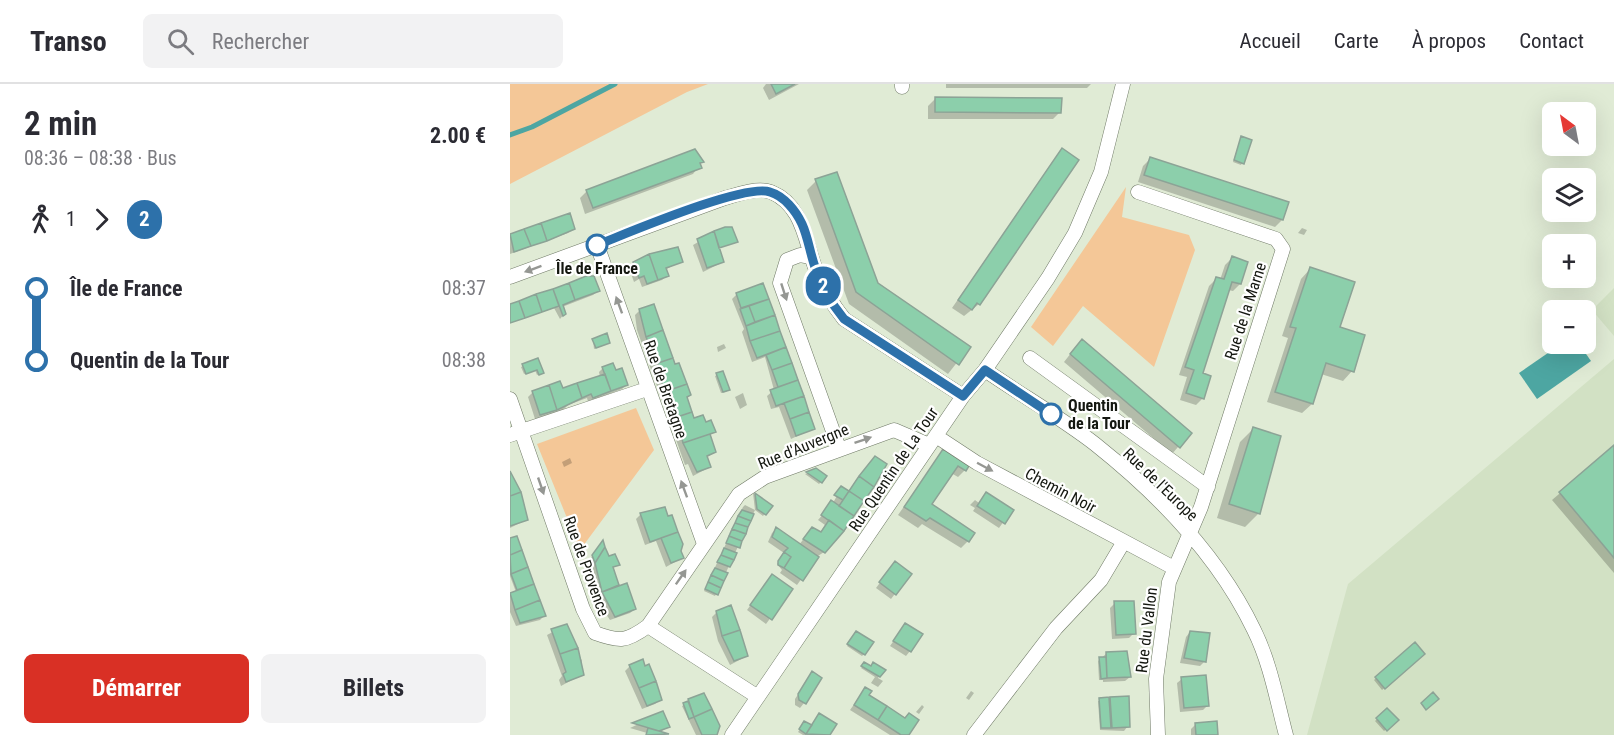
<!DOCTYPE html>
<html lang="fr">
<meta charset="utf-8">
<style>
:root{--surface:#fff;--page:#f2f2f3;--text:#2b2b33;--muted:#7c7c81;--line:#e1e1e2;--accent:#d93025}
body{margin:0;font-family:"Roboto Condensed",sans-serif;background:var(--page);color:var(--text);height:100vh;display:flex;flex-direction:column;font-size:22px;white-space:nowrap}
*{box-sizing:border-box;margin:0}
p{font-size:20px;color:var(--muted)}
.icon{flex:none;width:33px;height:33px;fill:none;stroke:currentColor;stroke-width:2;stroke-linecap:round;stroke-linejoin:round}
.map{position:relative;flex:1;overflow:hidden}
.sheet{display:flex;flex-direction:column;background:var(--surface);width:510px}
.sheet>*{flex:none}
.badge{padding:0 12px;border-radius:20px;font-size:21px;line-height:39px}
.needle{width:39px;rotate:328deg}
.fabs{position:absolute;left:1032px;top:18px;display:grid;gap:12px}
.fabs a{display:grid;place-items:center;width:54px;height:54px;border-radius:9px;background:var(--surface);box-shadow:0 6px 24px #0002;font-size:30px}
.map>.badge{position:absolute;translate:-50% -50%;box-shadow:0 0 0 3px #fff}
.legs{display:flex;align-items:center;gap:9px;height:66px;padding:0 24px;font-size:20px}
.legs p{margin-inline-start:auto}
.summary{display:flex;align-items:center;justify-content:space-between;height:102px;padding:0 24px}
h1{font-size:33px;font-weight:700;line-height:45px}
.primary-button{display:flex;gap:12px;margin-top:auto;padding:12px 24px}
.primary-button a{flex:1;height:69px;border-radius:9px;background:var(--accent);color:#fff;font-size:24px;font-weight:700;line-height:69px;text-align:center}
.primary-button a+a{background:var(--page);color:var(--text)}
ul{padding:0 24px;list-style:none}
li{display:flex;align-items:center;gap:21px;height:72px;font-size:22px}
li i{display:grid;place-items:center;width:9px;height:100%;margin:0 8px;background:currentColor}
li i::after{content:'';width:15px;height:15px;margin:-8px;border:4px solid;border-radius:50%;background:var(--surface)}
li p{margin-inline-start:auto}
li:first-child i{background:linear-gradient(#0000 50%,currentColor 0)}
li:last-child i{background:linear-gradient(currentColor 50%,#0000 0)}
header{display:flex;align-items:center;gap:36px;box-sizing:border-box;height:84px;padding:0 30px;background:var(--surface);border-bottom:2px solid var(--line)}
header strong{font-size:28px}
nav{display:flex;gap:33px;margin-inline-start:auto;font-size:21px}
.search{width:420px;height:54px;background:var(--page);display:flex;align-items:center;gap:15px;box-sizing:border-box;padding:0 21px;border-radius:9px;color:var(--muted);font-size:22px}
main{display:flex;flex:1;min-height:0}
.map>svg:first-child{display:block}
.built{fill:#d2e1c4}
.green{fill:#f4c797}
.water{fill:#4da6a2}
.shadow{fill:#0003}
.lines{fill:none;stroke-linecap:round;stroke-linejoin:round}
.stream{stroke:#4da6a2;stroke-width:5}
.building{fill:#8ccfab;stroke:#8ca396;stroke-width:1.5}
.minor-casing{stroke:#6f7966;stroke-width:15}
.minor{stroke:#fff;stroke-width:14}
.oneway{fill:#959793}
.line-1-casing{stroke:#fff;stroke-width:14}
.line-1{stroke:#2d71aa;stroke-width:9}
.stop-1-dot{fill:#fff;stroke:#2d71aa;stroke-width:3}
.labels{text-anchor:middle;stroke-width:4.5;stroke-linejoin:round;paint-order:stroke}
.stop-label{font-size:16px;font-weight:bold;fill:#141710;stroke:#fff}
.street-label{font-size:16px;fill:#141710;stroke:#fff}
</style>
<header>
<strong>Transo</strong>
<div class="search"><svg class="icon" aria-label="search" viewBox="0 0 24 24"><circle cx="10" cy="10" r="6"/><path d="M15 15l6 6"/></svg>Rechercher</div>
<nav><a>Accueil</a><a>Carte</a><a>À propos</a><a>Contact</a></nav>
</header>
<main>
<section class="sheet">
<div class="summary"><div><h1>2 min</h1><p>08:36 – 08:38 · Bus</p></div><b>2.00 €</b></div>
<div class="legs"><svg class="icon" aria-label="walk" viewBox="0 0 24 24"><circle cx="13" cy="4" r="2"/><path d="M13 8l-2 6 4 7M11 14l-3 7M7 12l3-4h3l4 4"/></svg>1<svg class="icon" aria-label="forward" viewBox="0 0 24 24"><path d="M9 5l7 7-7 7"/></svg><b class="badge" style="background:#2d71aa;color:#fff">2</b></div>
<ul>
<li><i style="color:#2d71aa"></i><b>Île de France</b><p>08:37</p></li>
<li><i style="color:#2d71aa"></i><b>Quentin de la Tour</b><p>08:38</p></li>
</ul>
<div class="primary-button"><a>Démarrer</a><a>Billets</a></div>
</section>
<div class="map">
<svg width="1104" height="651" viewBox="0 0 1104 651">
<rect width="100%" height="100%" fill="#e0ebd5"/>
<path class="built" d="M1104,204v48l-22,-26z
M1104,275v376h-307l41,-151z"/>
<path class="green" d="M0,0h198l-21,8 -177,92z
M616,103l-4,30 67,18 6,15 -41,117 -71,-61 -30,40 -22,-19z
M126,324l18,42 -74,100 -43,-106z"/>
<path class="water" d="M1051,260h18l12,17 -54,38 -18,-26z"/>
<path class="shadow" d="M256,0h33l-30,16 -6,-12z
M436,0h145l-4,4h-141z
M425,15l125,13 -7,7h-125v-13z
M730,56l2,23 -1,2 -8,-3z
M552,66l-83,154 -15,12 -12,-8z
M640,75l132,61 -7,7 -137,-45 5,-16z
M192,78l-9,12 -108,40 -5,-16 7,-7z
M306,97l61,103 92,63 -21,27 -99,-70 -42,-114z
M59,131l4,13 -5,5 -58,21v-18z
M792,144l5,2 -3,5 -6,-2z
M204,149l-2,16 11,13 -20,10 -10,-27z
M152,167l19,10 -16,9 2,5 -5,5 -20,7 -3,-8 -5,3 -5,-14z
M722,174l8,26 -7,7 -5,-1 -27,84 2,24 -7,7 -16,-5 7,-23 -8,-2 30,-89 7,-7 4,1 5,-15z
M800,185l28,59 14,43 -9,10 -22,-7 -9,30 -10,9 -35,-11 21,-64 -6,-2 19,-57z
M83,194l5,13 -5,4 -31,12 2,7 -4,5 -6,-11 -44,15v-18z
M252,201l52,143 -23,11 -12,-32 -8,2 -4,-13 7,-6 -9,-33 -13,5 -10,-30 2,-3 -12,-30 5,-5z
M130,226l46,88 7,22 12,4 9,7 -5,6 6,15 -9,6 4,9 -17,9 -5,-12 -3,1 -48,-135 -2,-15z
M83,256l16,3 -15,6z
M214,260l2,4 -8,4 -1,-5z
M565,264l115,85 -18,21 -108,-92z
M27,276l3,14 -3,1 -2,-5 -11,4 -3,-7z
M93,284l12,4 12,12 -5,5 -34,13 -1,-4 -19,7 -5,5 -28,9 -7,-22 5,-5 29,-2 38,-13 -1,-5z
M207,291l11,15 -2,2 -5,1 -6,-17z
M233,309l4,12 -7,4 -5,-12z
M743,345l26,8 -21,77 -13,13 -28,-9 23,-76z
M1104,363v126l-62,-73z
M433,367l22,19 -7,7 -7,-4 -21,32 38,36 -7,7 -39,-24 -4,4 -20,-13z
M60,374l2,5 -8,4 -2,-5z
M306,386l5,12 -2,2 -14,-10z
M0,388l14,32 2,16 -16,8z
M330,406l9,3 -25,59 -6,4 -21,29 -17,-12 2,-3 -5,-6 7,-11 -16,-11 4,-9 4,-4 23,16 9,-12h12l5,-8 -7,-5 15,-17z
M243,409l18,13 -8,10 -8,-6 -40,86 -11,-5 39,-84 2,-2 10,5z
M476,409l26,17 -13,18 -26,-17 2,-3 -5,-3 5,-5 4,3z
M154,425l18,49 -16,9 -10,-26 -11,4 -9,-26 4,-4z
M0,456l11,11 23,65 -4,4 -24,6 -6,-14v-18l6,-2 -6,-16v-19l7,-3 -7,-1z
M92,459l6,15 10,6 -6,5 6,18 17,22 -5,4 -20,7 -8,-12 -11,-40 2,-3 -2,-7z
M381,484l19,6 -19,25 -15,-11z
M258,497l23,9 -25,34 -19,-14z
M605,519l19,30 -5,5 -17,1 -2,-31z
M207,528l30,44 -17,9 -12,-24 -6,-24z
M56,541l16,36 -2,6 3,7 -22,12 -2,-6 3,-4 -15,-41z
M395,541l5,26 -4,5 -16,-10z
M680,548l15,29 -5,5 -20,-3 6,-26z
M344,551l10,19 -2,2 -15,-10z
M904,561l9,9 -41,36 -8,-10z
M597,569l23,24 -5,4 -22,1v-2h-4l-1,-19z
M355,580l18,6 -5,8 5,3 -5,6 -7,-4 4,-6 -14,-9z
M120,582l30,34 -5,4 -13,5 -17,-38z
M302,589l-8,30 -4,5 -5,-3v-6z
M672,595l26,26 -5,5 -23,2 -3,-29z
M355,605l2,6 40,40h-17l-40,-25z
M461,607l3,2 -5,7 -3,-2z
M193,610l12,41h-19l-14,-29z
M601,614l17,28 -4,5 -24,-1 -2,-29h10z
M412,621l2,2 -5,7 -3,-2z
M877,626l10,10 -13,11 -9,-10z
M152,629l6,14 -9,6 8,2h-21l1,-2 -17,-5z
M310,631l15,10 -6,10h-26l-5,-3 5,-7 8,1z
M685,641l21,10h-25v-6z"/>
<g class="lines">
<path class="stream" d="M0,51l22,-8 83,-43"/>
</g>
<path class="building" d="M261,0h24l-19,10z
M425,13l127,1 -1,15 -126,-1z
M731,52l11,4 -8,24 -10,-4z
M552,64l17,12 -99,145 -3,-2 -5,7 -14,-10z
M185,65l9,13 -4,1 2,5 -109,40 -7,-18z
M640,73l139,45 -6,18 -139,-45z
M327,88l41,111 93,64 -12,18 -103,-73 -41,-113z
M60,129l5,16 -28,12 -6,-18z
M31,139l6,18 -16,5 -7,-17z
M215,143h7l6,15 -19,6 -5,-17z
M14,145l7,17 -17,6 -4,-18z
M204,147l10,31 -17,6 -10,-29z
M168,163l5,15 -17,6 3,8 -11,4 -9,-26z
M139,170l9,26 -11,4 -3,-8 -5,2 -6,-16z
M722,172l16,6 -7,22 -9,-2 -29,91 8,3 -7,23 -18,-6 8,-23 -9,-3 31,-90 8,2z
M800,183l45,15 -15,45 25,8 -11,37 -28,-9 -13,41 -38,-12 21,-64 -6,-1z
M76,192h8l6,15 -25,9 -6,-17z
M59,199l6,17 -12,5 3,9 -3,2 -10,-27z
M253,199l6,16 -28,9 -5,-15z
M43,205l6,17 -17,6 -6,-18z
M26,210l6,18 -17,6 -6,-17z
M259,215l6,16 -20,7 -6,-16z
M9,217l6,17 -15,5v-19z
M144,220l9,26 -17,7 -7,-28z
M239,222l6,16 -9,4 -6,-17z
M265,231l5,16 -30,10 -4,-15z
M153,246l10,28 -15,5 -12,-26z
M270,247l6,16 -29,11 -7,-17z
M97,249l3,10 -14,5 -4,-9z
M572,255l110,94 -12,15 -110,-94z
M276,263l6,16 -20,7 -6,-15z
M28,274l6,15 -5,2 -2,-5 -11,4 -4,-10z
M163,274l2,6 4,-1 8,21 -23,8 -6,-29z
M103,279l3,7 6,-2 6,17 -17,6 -9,-24z
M282,279l6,17 -20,7 -6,-17z
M213,287l7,19 -7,2 -7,-19z
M95,290l6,17 -18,7 -2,-4 -9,4 -5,-15z
M288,296l6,16 -28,10 -6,-16z
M50,297l3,7 14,-5 5,15 -25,12 -8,-25z
M177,300l4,11 -4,2 5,15 -15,5 -13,-25z
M39,301l8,25 -17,5 -8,-24z
M294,312l5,16 -19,7 -6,-16z
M182,328l2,6 9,-3 3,7 5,-2 5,12 -33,11 -6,-26z
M299,328l6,17 -19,7 -6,-17z
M743,343l28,9 -21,78 -31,-10z
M200,350l6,18 -9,4 4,11 -14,5 -14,-29z
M1104,361v113l-55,-66z
M433,365l26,17 -3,5 -8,-5 -26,38 43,29 -6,9 -39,-24 -4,3 -22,-14z
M365,372l12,8 -13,23 -15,-11z
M306,384l11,8 -5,7 -16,-11z
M0,387l11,21 -11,4z
M349,392l15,11 -10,14 -15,-10z
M331,402l8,5 -6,9 -9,-5z
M339,407l15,10 -10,15 -15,-10z
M11,408l7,28 -18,6v-30z
M476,408l28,18 -9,14 -28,-18z
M245,409l18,13 -7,9 -9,-6z
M321,416l23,16 -10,15 -23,-16z
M155,423l3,9 4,-1 6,17 -28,10 -10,-29z
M232,426l12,4 -3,7 -13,-5z
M228,432l13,5 -3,6 -13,-4z
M319,436l15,11 -19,22 -22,-14 9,-12 9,5z
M225,439l13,4 -2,7 -14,-5z
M266,443l43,30 -16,24 -19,-13 7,-11 -7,-5 4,-4 -16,-11z
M222,445l14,5 -4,7 -13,-5z
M168,448l5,12 -2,7 3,7 -13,5 -10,-25z
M7,452l5,14 -12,5v-17z
M219,452l13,5 -2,7 -14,-5z
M93,456l2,7 -10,16 -3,-8z
M95,463l4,9 6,-2 5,11 -7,2 6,18 -17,7 -7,-29z
M214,464l13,5 -3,7 -13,-5z
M12,466l6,17 -17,7 -1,-19z
M274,468l7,5 -7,11 -6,-3v-4z
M211,471l13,5 -4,7 -13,-5z
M385,477l17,13 -16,21 -17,-13z
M18,483l6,17 -17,6 -6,-16z
M205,484l13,5 -4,8 -13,-6z
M262,490l21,15 -21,31 -22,-15z
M201,491l13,6 -3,7 -13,-6z
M198,498l13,6 -3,7 -13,-6z
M117,499l9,26 -21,8 -13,-25z
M24,500l6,16 -25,10 -5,-17z
M30,516l6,16 -26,7 -5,-13z
M604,517h20l2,33 -20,1z
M221,521l9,25 -18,6 -6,-25z
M395,539l18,11 -12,18 -18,-11z
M57,540l11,24 -18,6 -9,-25z
M230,546l8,26 -14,5 -12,-25z
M346,547l18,11 -9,13 -18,-11z
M680,547l20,2 -4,29 -22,-4z
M905,558l10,12 -40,35 -10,-12z
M68,564l6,27 -18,7 -3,-8 3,-2 -6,-18z
M617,567l4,26 -24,1 -1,-26z
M589,573h7l1,21 -6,1z
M133,575l2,7 4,-2 7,17 -17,7 -10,-23z
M354,578l7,4 2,-4 13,8 -6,7 -19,-11z
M302,587l10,7 -16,26 -7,-4 -1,-6z
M696,591l3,31 -25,2 -3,-31z
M146,597l6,19 -15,6 -8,-18z
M355,603l7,4 -3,4 18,11 -9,14 -24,-15z
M923,608l6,7 -13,11 -5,-7z
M194,609l8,16 -18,8 -6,-18z
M619,612l1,31 -18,1 -2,-31z
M599,613l2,31h-10l-2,-30z
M178,617l6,16 -5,2 -6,-16z
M377,622l18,12 4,-5 10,7 -10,15h-8l-23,-15z
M877,624l12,12 -12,11 -11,-13z
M202,625l8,17 -3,9h-15l-8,-18z
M153,627l7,16 -11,4 -27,-8z
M309,629l18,11 -7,11 -24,-1z
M294,637l8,4 -6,9 -7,-5z
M707,637l1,14h-22l-1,-12z
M138,644l11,3 10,3 -23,1z"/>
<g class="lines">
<defs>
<path id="minor" d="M392,3v-3
M628,108l138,47 7,10 -82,258 -32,75 -13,97 2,56
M87,161l107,299
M301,173l-11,-2 -13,5 -7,23 59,165
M0,193l215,-79c13,-4 33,-11 46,-6 32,13 34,50 45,78 7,18 16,34 28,49l119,77
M520,274l178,129
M475,286c36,25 75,47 110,74 63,50 124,113 159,186 16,32 23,71 32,105
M0,315l73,210 12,24c25,9 31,9 53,-7l91,-132 26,-17 129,-47 35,15
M0,351l137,-46
M426,352l41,27 197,105
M138,542l110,71
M222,651l231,-339 22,-26 63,-92 27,-45 26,-61 22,-88
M464,651l82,-107 45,-48 22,-37"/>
</defs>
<use href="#minor" class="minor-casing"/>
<use href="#minor" class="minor"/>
</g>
<defs><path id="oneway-solid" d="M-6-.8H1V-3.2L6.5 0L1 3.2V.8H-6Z" transform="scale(1.5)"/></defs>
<g class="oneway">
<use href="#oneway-solid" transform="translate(23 185) rotate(160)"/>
<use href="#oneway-solid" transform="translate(274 208) rotate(72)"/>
<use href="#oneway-solid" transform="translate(109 221) rotate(-110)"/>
<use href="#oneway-solid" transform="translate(353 356) rotate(-19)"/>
<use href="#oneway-solid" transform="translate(475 383) rotate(28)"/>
<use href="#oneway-solid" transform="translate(31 402) rotate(71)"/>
<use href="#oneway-solid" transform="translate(174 405) rotate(-110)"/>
<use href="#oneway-solid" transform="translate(171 493) rotate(-55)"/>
</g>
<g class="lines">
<defs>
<path id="line-1" d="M87,161c31,-12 148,-62 173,-53 14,4 26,19 32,32 6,13 8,29 13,43 6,20 16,36 29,52l119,77 22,-26 66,44"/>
</defs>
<use href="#line-1" class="line-1-casing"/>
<use href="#line-1" class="line-1"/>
</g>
<g class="stop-1-dot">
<circle cx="87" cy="161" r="10"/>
<circle cx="541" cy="330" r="10"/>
</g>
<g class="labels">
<g class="stop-label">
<text x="87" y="190">Île de France</text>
<text x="558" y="327" text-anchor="start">Quentin<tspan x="558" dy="18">de la Tour</tspan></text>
</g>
<g class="street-label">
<text transform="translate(735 227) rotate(-72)" y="6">Rue de la Marne</text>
<text transform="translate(156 305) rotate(71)" y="6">Rue de Bretagne</text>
<text transform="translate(293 362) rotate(-22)" y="6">Rue d'Auvergne</text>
<text transform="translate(383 385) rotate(-56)" y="6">Rue Quentin de La Tour</text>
<text transform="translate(651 400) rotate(44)" y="6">Rue de l'Europe</text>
<text transform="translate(551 406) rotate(28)" y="6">Chemin Noir</text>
<text transform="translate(77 482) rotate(70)" y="6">Rue de Provence</text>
<text transform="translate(636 546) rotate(-83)" y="6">Rue du Vallon</text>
</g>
</g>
</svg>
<div class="fabs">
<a><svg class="needle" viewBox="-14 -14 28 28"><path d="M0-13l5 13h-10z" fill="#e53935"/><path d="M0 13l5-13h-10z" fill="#7c7c81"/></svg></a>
<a><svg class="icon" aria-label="layers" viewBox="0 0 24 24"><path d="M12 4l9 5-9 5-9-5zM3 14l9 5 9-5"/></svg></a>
<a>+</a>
<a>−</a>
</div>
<b class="badge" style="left:313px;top:202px;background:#2d71aa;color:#fff">2</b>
</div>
</main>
